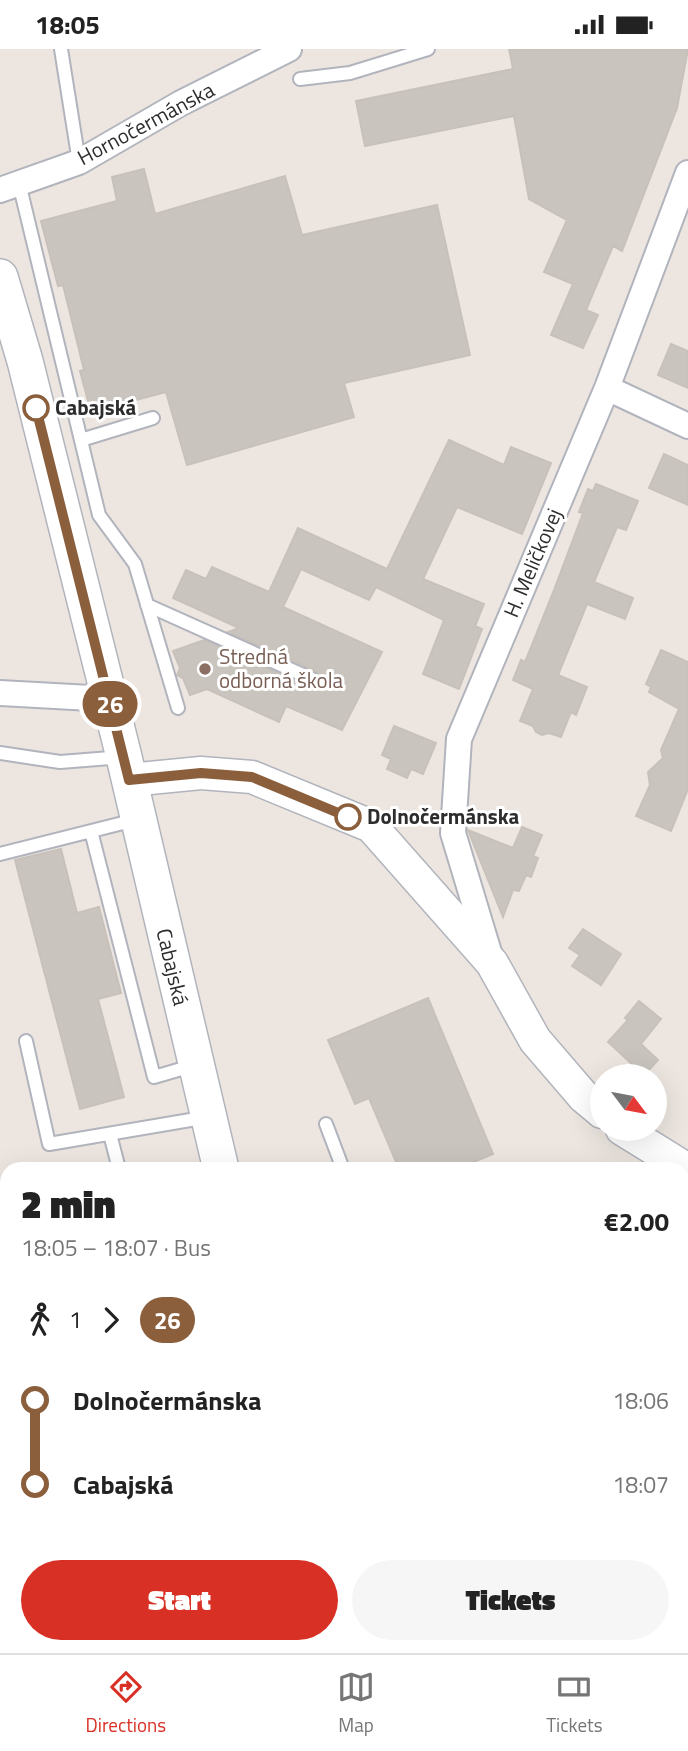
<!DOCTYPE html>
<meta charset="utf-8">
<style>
:root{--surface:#fff;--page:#f6f6f6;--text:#222;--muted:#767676;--line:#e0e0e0;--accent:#d93025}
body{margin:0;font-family:"Titillium Web",sans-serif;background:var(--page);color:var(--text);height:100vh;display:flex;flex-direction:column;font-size:26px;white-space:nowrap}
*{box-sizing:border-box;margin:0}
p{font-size:23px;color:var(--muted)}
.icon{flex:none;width:38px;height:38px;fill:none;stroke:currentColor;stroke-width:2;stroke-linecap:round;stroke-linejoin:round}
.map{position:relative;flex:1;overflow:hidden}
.drawer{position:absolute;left:0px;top:1113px;width:690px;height:492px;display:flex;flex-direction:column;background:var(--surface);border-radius:21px 21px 0 0;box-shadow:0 7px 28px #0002}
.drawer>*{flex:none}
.badge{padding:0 14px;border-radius:23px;font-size:24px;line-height:46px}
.needle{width:46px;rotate:122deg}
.fabs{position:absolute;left:590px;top:1015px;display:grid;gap:14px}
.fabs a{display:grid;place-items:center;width:77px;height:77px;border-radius:50%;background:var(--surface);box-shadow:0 7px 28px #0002;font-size:35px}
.map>.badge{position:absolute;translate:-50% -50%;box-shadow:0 0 0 4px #fff}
.legs{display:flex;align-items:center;gap:10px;height:77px;padding:0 21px;font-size:23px}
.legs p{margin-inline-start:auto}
.summary{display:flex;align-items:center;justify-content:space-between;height:119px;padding:0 21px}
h1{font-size:38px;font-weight:800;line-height:52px}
.button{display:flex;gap:14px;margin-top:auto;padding:14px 21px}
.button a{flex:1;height:80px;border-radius:42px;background:var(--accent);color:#fff;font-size:28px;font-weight:800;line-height:80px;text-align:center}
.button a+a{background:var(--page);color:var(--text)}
ul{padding:0 21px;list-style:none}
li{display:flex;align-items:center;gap:24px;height:84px;font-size:26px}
li i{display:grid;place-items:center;width:10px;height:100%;margin:0 9px;background:currentColor}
li i::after{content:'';width:18px;height:18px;margin:-9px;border:5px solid;border-radius:50%;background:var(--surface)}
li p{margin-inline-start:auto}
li:first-child i{background:linear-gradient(#0000 50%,currentColor 0)}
li:last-child i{background:linear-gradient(currentColor 50%,#0000 0)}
.status{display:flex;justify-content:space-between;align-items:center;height:49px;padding:0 35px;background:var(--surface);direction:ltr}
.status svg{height:19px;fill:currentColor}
.tab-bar{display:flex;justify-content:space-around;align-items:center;height:98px;border-top:2px solid var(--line);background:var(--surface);font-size:19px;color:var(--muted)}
.tab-bar a{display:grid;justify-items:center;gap:4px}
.tab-bar .active{color:var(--accent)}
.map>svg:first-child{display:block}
.building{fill:#c9c4be;stroke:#c8c1ba;stroke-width:2}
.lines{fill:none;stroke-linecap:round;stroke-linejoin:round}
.service-casing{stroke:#b1b4bc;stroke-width:16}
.minor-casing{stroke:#b1b4bc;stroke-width:28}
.tertiary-casing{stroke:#b1b4bc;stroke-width:35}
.secondary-casing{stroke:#b1b4bc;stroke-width:38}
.service{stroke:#fff;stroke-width:12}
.minor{stroke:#fff;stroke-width:24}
.tertiary{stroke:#fff;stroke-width:32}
.secondary{stroke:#fff;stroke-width:35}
.line-1-casing{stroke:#fff;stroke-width:16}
.line-1{stroke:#8b5e3c;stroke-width:10}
.stop-1-dot{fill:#fff;stroke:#8b5e3c;stroke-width:3.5}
.education-dot{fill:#8d6e63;stroke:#fff;stroke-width:2.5}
.labels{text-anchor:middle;stroke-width:6;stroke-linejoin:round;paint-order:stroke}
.street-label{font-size:21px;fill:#2d2d2d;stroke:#fff}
.stop-label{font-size:21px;font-weight:bold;fill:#2d2d2d;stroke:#fff;text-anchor:start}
.education-label{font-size:21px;fill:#785e54;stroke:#fff;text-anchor:start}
</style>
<div class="status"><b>18:05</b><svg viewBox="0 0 49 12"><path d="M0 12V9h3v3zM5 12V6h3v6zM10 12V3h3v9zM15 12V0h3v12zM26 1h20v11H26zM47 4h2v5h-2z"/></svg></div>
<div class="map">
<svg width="688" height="1604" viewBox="0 0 688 1604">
<rect width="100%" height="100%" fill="#ede6e0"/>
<path class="building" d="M509,0h179l-11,59 -55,143 -9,-5 -27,64 12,5 -15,33 -32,-13 22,-51 -29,-12 23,-52 -38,-21 -15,-83 -149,30 -9,-45 157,-32z
M144,120l11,45 130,-38 17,59 135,-30 33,150 -126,28 10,34 -167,48 -21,-73 -75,20 -11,-41 4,-1 -21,-85 -5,1 -17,-65 76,-20 -5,-24z
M671,295l17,7v37l-30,-13z
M449,391l55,25 7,-18 40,16 -29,71 -65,-27 -34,72 61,25 -9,22 7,3 -23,60 -36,-15 21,-54 -68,-33 -7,13 -68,-31 -18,38 99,45 -40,78 -56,-24 -7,16 -72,-33 -17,6 -7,-17 -6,-3 3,-7 -7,-17 31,-11 104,47 9,-1 4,-7 -5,-8 -88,-39 11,-4 -66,-30 13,-28 20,9 6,-12 57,25 29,-64 89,41z
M664,405l24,11v40l-39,-17z
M596,435l42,17 -12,29 -9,-3 -23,55 39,16 -8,21 -38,-15 -29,71 29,12 -11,28 -5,-3 -10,25 -12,-4 -7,2 -6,-3 -3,-6 -13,-5 13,-32 -20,-9 8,-20 4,2 29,-72 29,-77 -4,-1 9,-23 5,2z
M661,601l27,12v127l-17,42 -35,-15 14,-31 -2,-13 15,-14 -2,-8 18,-41 -30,-17 2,-5 -5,-3z
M394,677l42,17 -13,31 -12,-5 -4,9 -20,-9 4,-10 -9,-4z
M522,778l20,8 -9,21 5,2 -7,19 -5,-2 -7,16 -6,-1 -10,27 -35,-87 45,18z
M61,800l16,64 22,-6 22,86 -23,6 26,98 -44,12 -65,-249z
M583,880l38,25 -20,31 -29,-19 8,-11 -11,-7z
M428,949l65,156 -36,15h-58l-30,-71 -14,6 -27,-64z
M639,952l22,18 -20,25 17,16 -14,15 -36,-33 20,-22 -3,-2z"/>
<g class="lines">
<defs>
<path id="service" d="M61,0l18,113
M300,30l50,-6 78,-24
M19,134l80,332 36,49 43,144
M81,391l72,-22
M147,556l165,74
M0,704l60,9 63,-5
M91,782l63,246 41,-12
M0,805l135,-34
M26,992l23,103 159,-27
M326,1075l17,45
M110,1085l9,35
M682,1327l6,7
M0,1396l7,-2
M682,1462l6,5"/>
<path id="minor" d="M0,141l79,-28 102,-59 108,-54
M607,339l81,38
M0,644l109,6
M491,910l-38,-126 6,-94 148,-351 81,-215"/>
<path id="tertiary" d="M129,731l72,-7 51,4 119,49 121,137 43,77 49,57 18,15
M622,1080l66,41"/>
<path id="secondary" d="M0,228l25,84 99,396 97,412
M369,1598l3,6"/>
</defs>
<use href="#service" class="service-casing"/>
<use href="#minor" class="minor-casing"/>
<use href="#tertiary" class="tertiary-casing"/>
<use href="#secondary" class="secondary-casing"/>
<use href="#service" class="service"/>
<use href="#minor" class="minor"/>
<use href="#tertiary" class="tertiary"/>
<use href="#secondary" class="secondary"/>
</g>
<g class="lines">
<defs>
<path id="line-1" d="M36,359l93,372 72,-7 51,4 96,40"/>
</defs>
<use href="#line-1" class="line-1-casing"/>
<use href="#line-1" class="line-1"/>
</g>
<g class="stop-1-dot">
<circle cx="36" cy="359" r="12"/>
<circle cx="348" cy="768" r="12"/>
</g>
<circle class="education-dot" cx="205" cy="620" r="7"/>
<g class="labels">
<g class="street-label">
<text transform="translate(146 75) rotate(-28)" y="7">Hornočermánska</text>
<text transform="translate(533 514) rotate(-67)" y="7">H. Meličkovej</text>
<text transform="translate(172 918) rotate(77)" y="7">Cabajská</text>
</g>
<g class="stop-label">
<text x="55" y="366">Cabajská</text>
<text x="367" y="775">Dolnočermánska</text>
</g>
<g class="education-label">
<text x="219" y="615">Stredná<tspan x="219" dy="24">odborná škola</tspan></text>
</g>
</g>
</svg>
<div class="fabs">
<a><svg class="needle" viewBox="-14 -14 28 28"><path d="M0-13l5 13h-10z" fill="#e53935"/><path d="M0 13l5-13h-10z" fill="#767676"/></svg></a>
</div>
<b class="badge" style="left:110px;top:655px;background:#8b5e3c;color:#fff">26</b>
<section class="drawer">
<div class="summary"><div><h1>2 min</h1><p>18:05 – 18:07 · Bus</p></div><b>€2.00</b></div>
<div class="legs"><svg class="icon" aria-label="walk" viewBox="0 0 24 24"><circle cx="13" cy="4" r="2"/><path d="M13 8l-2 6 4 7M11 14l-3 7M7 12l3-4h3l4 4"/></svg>1<svg class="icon" aria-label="forward" viewBox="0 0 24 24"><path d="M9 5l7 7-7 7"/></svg><b class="badge" style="background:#8b5e3c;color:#fff">26</b></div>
<ul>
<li><i style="color:#8b5e3c"></i><b>Dolnočermánska</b><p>18:06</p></li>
<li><i style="color:#8b5e3c"></i><b>Cabajská</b><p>18:07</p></li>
</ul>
<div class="button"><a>Start</a><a>Tickets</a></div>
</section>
</div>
<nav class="tab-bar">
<a class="active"><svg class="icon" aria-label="directions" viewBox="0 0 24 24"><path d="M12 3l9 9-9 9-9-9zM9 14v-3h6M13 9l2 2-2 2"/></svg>Directions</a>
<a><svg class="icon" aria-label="map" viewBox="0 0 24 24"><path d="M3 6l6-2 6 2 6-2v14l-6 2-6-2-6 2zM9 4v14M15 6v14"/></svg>Map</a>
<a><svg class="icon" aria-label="tickets" viewBox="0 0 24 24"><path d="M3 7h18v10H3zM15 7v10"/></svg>Tickets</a>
</nav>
